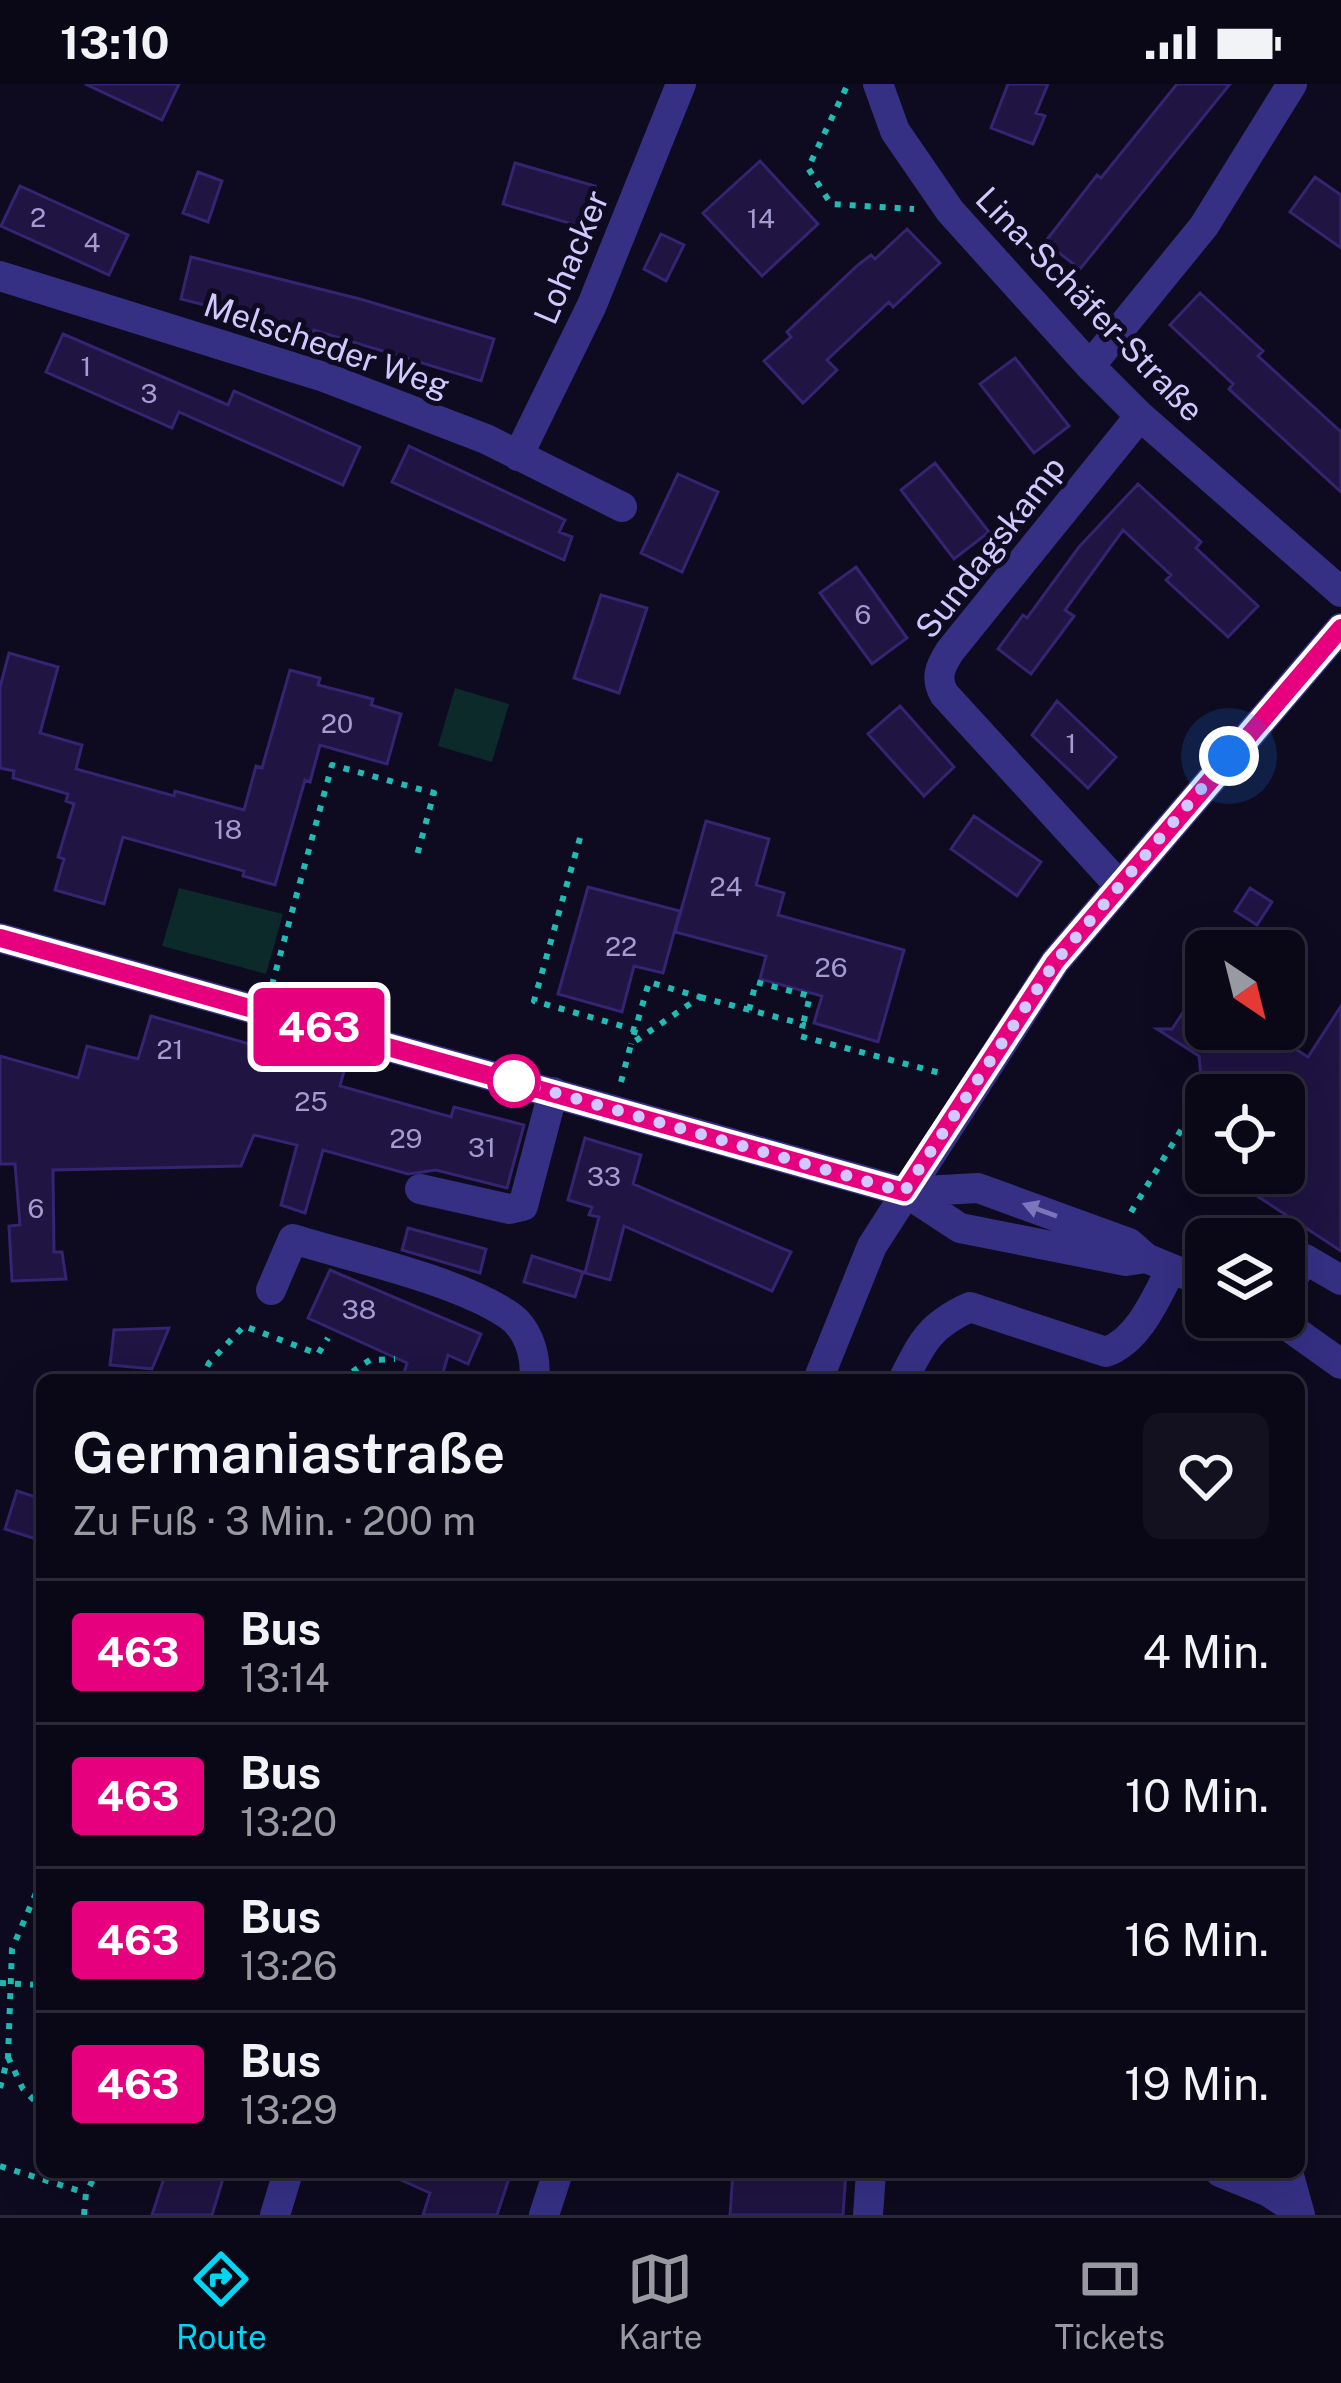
<!DOCTYPE html>
<html lang="de">
<meta charset="utf-8">
<style>
:root{--surface:#0a0817;--page:#131120;--text:#f1f3f6;--muted:#999aa1;--line:#2a2936;--accent:#00d6f4}
body{margin:0;font-family:"Public Sans",sans-serif;background:var(--page);color:var(--text);height:100vh;display:flex;flex-direction:column;font-size:45px;white-space:nowrap}
*{box-sizing:border-box;margin:0}
p{font-size:39px;color:var(--muted)}
.icon{flex:none;width:66px;height:66px;fill:none;stroke:currentColor;stroke-width:2;stroke-linecap:round;stroke-linejoin:round}
.map{position:relative;flex:1;overflow:hidden}
.drawer{position:absolute;left:36px;top:1290px;width:1269px;height:804px;display:flex;flex-direction:column;background:var(--surface);border-radius:18px;box-shadow:0 12px 48px #0002,0 0 0 3px var(--line)}
.drawer>*{flex:none}
.badge{padding:0 24px;border-radius:9px;font-size:42px;line-height:78px}
.needle{width:78px;rotate:145deg}
.tools{position:absolute;left:1185px;top:846px;display:grid;gap:24px}
.tools a{display:grid;place-items:center;width:120px;height:120px;border-radius:18px;background:var(--surface);box-shadow:0 12px 48px #0002,0 0 0 3px var(--line);font-size:60px}
.you{position:absolute;width:60px;height:60px;margin:-30px;border:9px solid #fff;border-radius:50%;background:#1a73e8;box-shadow:0 0 0 18px #1a73e833}
.map>.badge{position:absolute;translate:-50% -50%;box-shadow:0 0 0 6px #fff}
.round{display:grid;place-items:center;flex:none;width:126px;height:126px;border-radius:18px;background:var(--page)}
.headline{display:flex;align-items:center;justify-content:space-between;height:204px;padding:0 36px}
h1{font-size:57px;font-weight:600;line-height:90px}
ul{padding:0;list-style:none}
li{display:flex;align-items:center;gap:36px;height:144px;padding:0 36px;border-top:3px solid var(--line)}
li div{flex:1}
li b{display:block;font-size:45px}
li em{font-style:normal}
li .badge{min-width:132px;font-weight:700;text-align:center}
.status{display:flex;justify-content:space-between;align-items:center;height:84px;padding:0 60px;background:var(--surface);direction:ltr}
.status svg{height:33px;fill:currentColor}
.tabs{display:flex;justify-content:space-around;align-items:center;height:168px;border-top:3px solid var(--line);background:var(--surface);font-size:33px;color:var(--muted)}
.tabs a{display:grid;justify-items:center;gap:6px}
.tabs .selected{color:var(--accent)}
.map>svg:first-child{display:block}
.green{fill:#0d2a2a}
.building{fill:#1f1442;stroke:#352471;stroke-width:3}
.lines{fill:none;stroke-linecap:round;stroke-linejoin:round}
.path{stroke:#20bbb5;stroke-width:6;stroke-dasharray:6 9;stroke-linecap:butt}
.minor{stroke:#353084;stroke-width:30}
.oneway{fill:#7b75bb}
.line-casing{stroke:#fff;stroke-width:27}
.line{stroke:#e6007e;stroke-width:18}
.walk{stroke:#d0c9ff;stroke-width:12;stroke-dasharray:0 21.6}
.stop-dot{fill:#fff;stroke:#e6007e;stroke-width:6}
.labels{text-anchor:middle;stroke-width:10;stroke-linejoin:round;paint-order:stroke}
.number-label{font-size:27px;fill:#a49cd0}
.street-label{font-size:33px;fill:#d0c9ff;stroke:#0e0a1f}
</style>
<div class="status"><b>13:10</b><svg viewBox="0 0 49 12"><path d="M0 12V9h3v3zM5 12V6h3v6zM10 12V3h3v9zM15 12V0h3v12zM26 1h20v11H26zM47 4h2v5h-2z"/></svg></div>
<div class="map">
<svg width="1341" height="2131" viewBox="0 0 1341 2131">
<rect width="100%" height="100%" fill="#0e0a1f"/>
<path class="green" d="M455,604l54,16 -17,58 -54,-16z
M179,804l104,26 -17,60 -104,-28z"/>
<path class="building" d="M85,0h94l-17,36z
M1008,0h40l-12,29 9,3 -12,28 -42,-16z
M1177,0h53l-150,185 -35,-27 52,-67 4,3z
M760,77l58,63 -56,52 -59,-63z
M515,79l80,23 -12,41 -80,-23z
M198,88l24,9 -14,41 -25,-9z
M1315,93l26,18v53l-51,-36z
M20,102l108,49 -19,40 -108,-49z
M907,145l33,34 -47,44 -4,-5 -62,58 10,10 -34,33 -39,-42 27,-24 -4,-5 71,-67 13,-10 4,4z
M661,150l23,11 -18,36 -22,-12z
M191,173l169,42 134,40 -13,42 -167,-51 -1,3 -132,-34z
M1200,209l63,58 -5,5 83,76v60l-112,-103 4,-5 -63,-59z
M63,250l165,71 6,-14 126,56 -17,38 -164,-73 -7,16 -126,-56z
M1015,274l54,68 -35,27 -54,-69z
M409,362l156,74 -6,12 13,5 -8,23 -172,-78z
M935,379l54,69 -35,27 -53,-69z
M678,390l40,18 -36,80 -41,-19z
M1138,400l63,58 -5,6 62,58 -30,31 -62,-57 5,-5 -48,-45 -58,80 9,6 -43,58 -33,-25 25,-34 4,3 52,-71z
M856,483l51,71 -35,26 -52,-71z
M601,511l46,13 -28,85 -45,-15z
M9,569l49,14 -18,66 42,12 -6,24 98,27 1,-5 69,19 12,-44 6,2 28,-98 30,8 -2,7 55,14 -2,6 30,9 -14,50 -67,-19 -10,37 -5,-2 -30,105 -32,-9 1,-5 -121,-34 -19,67 -49,-14 9,-31 -6,-2 16,-53 -8,-3 2,-7 -55,-16 1,-7 -14,-3v-81z
M1057,617l59,56 -28,31 -56,-53z
M900,622l54,61 -30,29 -56,-62z
M974,732l67,46 -24,34 -66,-47z
M706,737l63,18 -13,46 28,8 -6,22 126,35 -26,92 -64,-19 8,-27 -62,-17 6,-23 -91,-24z
M588,803l92,24 -17,62 -29,-7 -12,46 -64,-18z
M1250,804l22,14 -15,23 -22,-14z
M1206,894v51h58l44,28 33,-51v245l-119,-78h62v-78h-26l-17,-12 -14,7 -19,-3 -7,-10 -2,-21 -42,-27h15z
M151,932l193,55 -4,15 111,31 3,-10 70,18 -17,63 -71,-18 -28,4 -85,-24 -18,63 -24,-8 16,-60 -43,-10 -13,31 -188,4 1,82h8l4,27 -54,2 -3,-55 11,-1 -5,-61h-15v-108l78,22 9,-32 51,13z
M585,1054l56,17 -8,29 158,68 -19,39 -148,-65 -14,54 -25,-7 14,-56 -10,-2 3,-8 -24,-7z
M408,1144l78,21 -6,24 -78,-23z
M532,1172l51,16 -8,25 -51,-15z
M330,1186l151,64 -13,30 -20,-9 -7,25h-39l5,-17 -99,-45z
M169,1244l-17,41 -42,-4 4,-35z
M17,1407l25,8v42l-37,-12z
M166,2088h59l-13,43h-60z
M383,2088h128l-14,43h-74l7,-22z
M733,2088h113l-3,43h-113z"/>
<g class="lines">
<path class="path" d="M846,4l-38,80 23,36 83,5
M580,754l-46,163 102,29
M272,901l60,-220 102,28 -18,66
M700,913l103,27 -3,12 144,38
M749,926l7,-28 54,14 -7,28
M621,998l10,-38 69,-47 -51,-15 -18,62
M1131,1128l77,-126
M201,1296l8,-17 35,-37 74,28 10,-16
M340,1296l30,-20 25,-1
M0,1899l42,2
M8,1973l15,32 19,19
M0,2004l8,-31 4,-108 30,-70
M0,2082l86,27
M84,2131l2,-22 11,-21"/>
<path class="minor" d="M878,0l17,47 55,80 140,155 50,50 201,176
M0,192l324,101 162,62 136,68
M1090,282l114,-140 88,-142
M518,372l74,-151 89,-221
M1118,800l-174,-190c-9,-17 -4,-27 6,-43l190,-235
M0,854l905,254 55,36 166,33 20,-3
M420,1105l90,20 13,-3 30,-114
M905,1108l73,-4 151,55 17,15 60,25
M271,1206l22,-51c61,19 163,41 214,75 21,13 30,42 27,66
M1284,1208l21,-33 36,21
M1275,1233l66,47
M818,1296l54,-134 183,-284 286,-334
M903,1296c19,-38 27,-55 67,-73l136,45c33,-12 50,-54 65,-83
M1220,2088l47,19 31,20
M1288,2088l12,43
M275,2131l13,-43
M544,2131l14,-43
M868,2131l3,-43"/>
</g>
<defs><path id="oneway-solid" d="M-6-.8H1V-3.2L6.5 0L1 3.2V.8H-6Z" transform="scale(3)"/></defs>
<use class="oneway" href="#oneway-solid" transform="translate(1040 1126) rotate(-160)"/>
<g class="lines">
<defs>
<path id="line" d="M0,854l904,254 151,-230 286,-334"/>
</defs>
<use href="#line" class="line-casing"/>
<use href="#line" class="line"/>
<path class="walk" d="M514,997l390,111 151,-230 174,-206"/>
</g>
<circle class="stop-dot" cx="514" cy="997" r="24"/>
<g class="labels">
<g class="number-label">
<text x="38" y="143">2</text>
<text x="761" y="144">14</text>
<text x="92" y="168">4</text>
<text x="86" y="292">1</text>
<text x="149" y="319">3</text>
<text x="863" y="540">6</text>
<text x="337" y="649">20</text>
<text x="1071" y="669">1</text>
<text x="228" y="755">18</text>
<text x="726" y="812">24</text>
<text x="621" y="872">22</text>
<text x="831" y="893">26</text>
<text x="170" y="975">21</text>
<text x="311" y="1027">25</text>
<text x="406" y="1064">29</text>
<text x="482" y="1073">31</text>
<text x="604" y="1102">33</text>
<text x="36" y="1134">6</text>
<text x="359" y="1235">38</text>
</g>
<g class="street-label">
<text transform="translate(571 173) rotate(-67)" y="12">Lohacker</text>
<text transform="translate(1090 220) rotate(46)" y="12">Lina-Schäfer-Straße</text>
<text transform="translate(327 261) rotate(19)" y="12">Melscheder Weg</text>
<text transform="translate(990 463) rotate(-52)" y="12">Sundagskamp</text>
</g>
</g>
</svg>
<div class="tools">
<a><svg class="needle" viewBox="-14 -14 28 28"><path d="M0-13l5 13h-10z" fill="#e53935"/><path d="M0 13l5-13h-10z" fill="#999aa1"/></svg></a>
<a><svg class="icon" aria-label="locate" viewBox="0 0 24 24"><circle cx="12" cy="12" r="6"/><path d="M12 2v4M12 18v4M2 12h4M18 12h4"/></svg></a>
<a><svg class="icon" aria-label="layers" viewBox="0 0 24 24"><path d="M12 4l9 5-9 5-9-5zM3 14l9 5 9-5"/></svg></a>
</div>
<div class="you" style="left:1229px;top:672px"></div>
<b class="badge" style="left:319px;top:943px;background:#e6007e;color:#fff">463</b>
<section class="drawer">
<div class="headline"><div><h1>Germaniastraße</h1><p>Zu Fuß · 3 Min. · 200 m</p></div><a class="round"><svg class="icon" aria-label="heart" viewBox="0 0 24 24"><path d="M12 20l-8-8c-3-5 5-10 8-4 3-6 11-1 8 4z"/></svg></a></div>
<ul>
<li><span class="badge" style="background:#e6007e;color:#fff">463</span><div><b>Bus</b><p>13:14</p></div><em>4 Min.</em></li>
<li><span class="badge" style="background:#e6007e;color:#fff">463</span><div><b>Bus</b><p>13:20</p></div><em>10 Min.</em></li>
<li><span class="badge" style="background:#e6007e;color:#fff">463</span><div><b>Bus</b><p>13:26</p></div><em>16 Min.</em></li>
<li><span class="badge" style="background:#e6007e;color:#fff">463</span><div><b>Bus</b><p>13:29</p></div><em>19 Min.</em></li>
</ul>
</section>
</div>
<nav class="tabs">
<a class="selected"><svg class="icon" aria-label="directions" viewBox="0 0 24 24"><path d="M12 3l9 9-9 9-9-9zM9 14v-3h6M13 9l2 2-2 2"/></svg>Route</a>
<a><svg class="icon" aria-label="map" viewBox="0 0 24 24"><path d="M3 6l6-2 6 2 6-2v14l-6 2-6-2-6 2zM9 4v14M15 6v14"/></svg>Karte</a>
<a><svg class="icon" aria-label="tickets" viewBox="0 0 24 24"><path d="M3 7h18v10H3zM15 7v10"/></svg>Tickets</a>
</nav>
